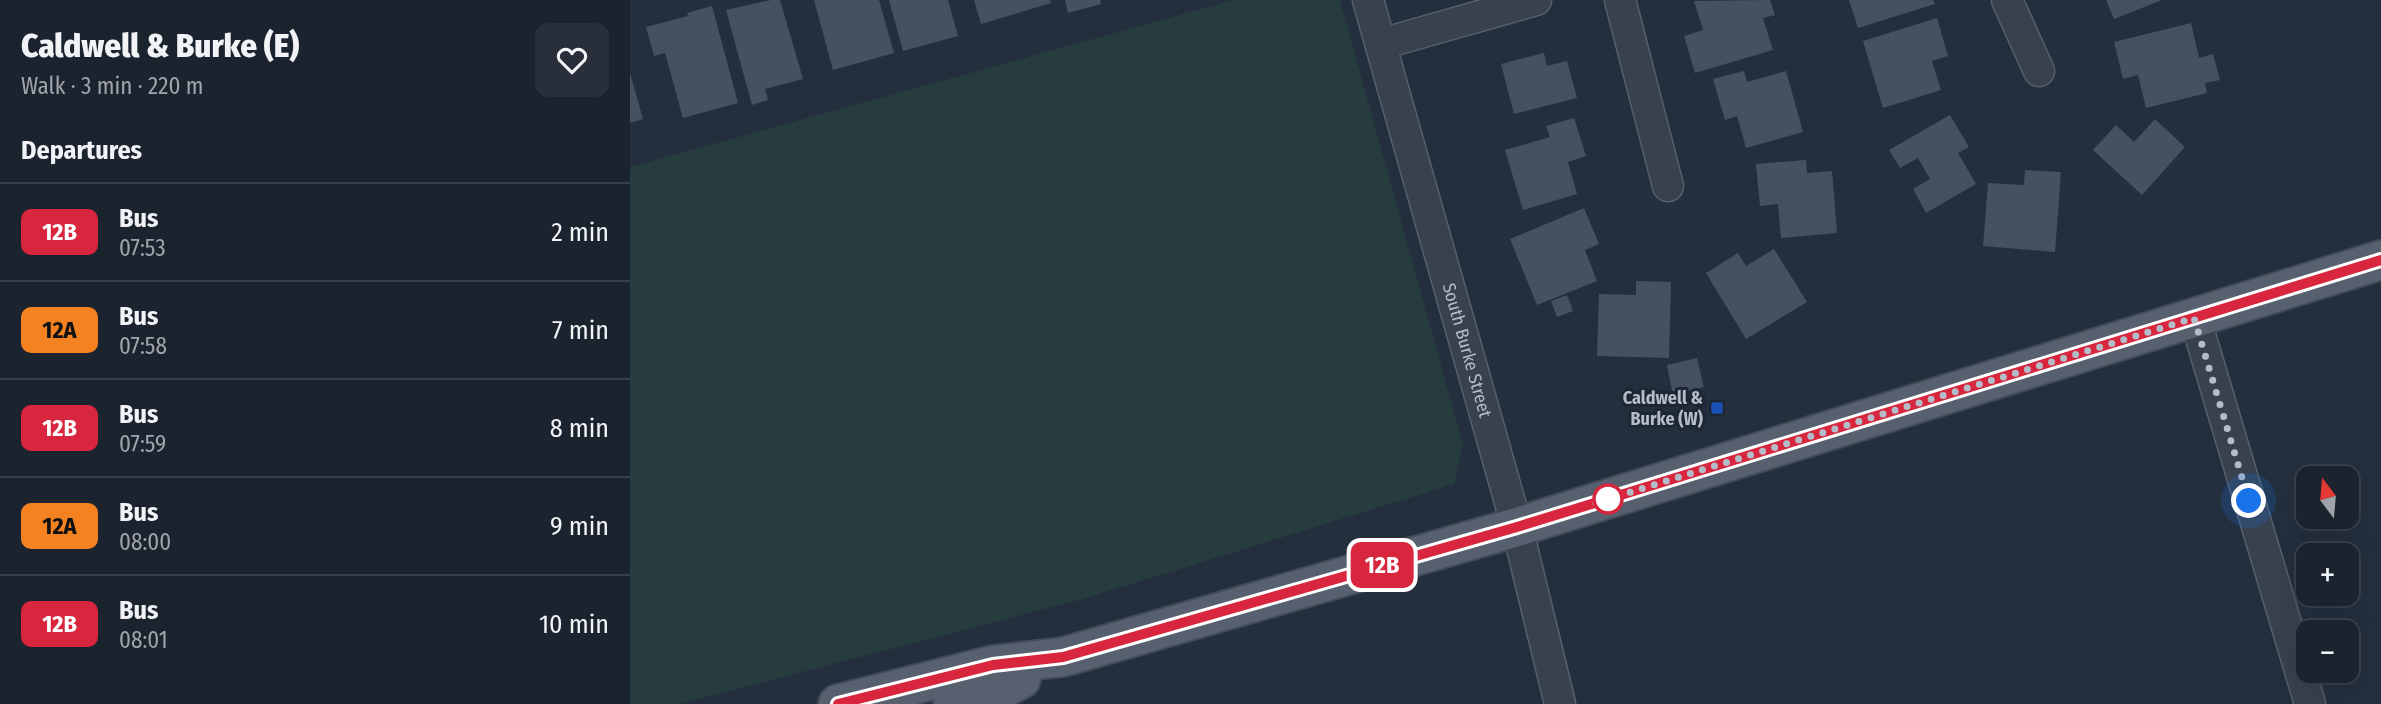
<!DOCTYPE html>
<meta charset="utf-8">
<style>
:root{--surface:#1b232e;--page:#282f3a;--text:#f1f3f6;--muted:#a0a4aa;--line:#39404a}
body{margin:0;font-family:"Fira Sans Condensed",sans-serif;background:var(--page);color:var(--text);height:100vh;display:flex;flex-direction:column;font-size:26px;white-space:nowrap}
*{box-sizing:border-box;margin:0}
p{font-size:23px;color:var(--muted)}
.icon{flex:none;width:38px;height:38px;fill:none;stroke:currentColor;stroke-width:2;stroke-linecap:round;stroke-linejoin:round}
.map{position:relative;flex:1;overflow:hidden}
.details{display:flex;flex-direction:column;background:var(--surface);width:630px}
.details>*{flex:none}
.badge{padding:0 14px;border-radius:10px;font-size:24px;line-height:46px}
.needle{width:46px;rotate:344deg}
.buttons{position:absolute;left:1666px;top:466px;display:grid;gap:14px}
.buttons a{display:grid;place-items:center;width:63px;height:63px;border-radius:14px;background:var(--surface);box-shadow:0 7px 28px #0002,0 0 0 2px var(--line);font-size:35px}
.you{position:absolute;width:35px;height:35px;margin:-18px;border:5px solid #fff;border-radius:50%;background:#1a73e8;box-shadow:0 0 0 10px #1a73e833}
.map>.badge{position:absolute;translate:-50% -50%;box-shadow:0 0 0 4px #fff}
h2{padding:0 21px;font-size:26px;line-height:63px}
.round{display:grid;place-items:center;flex:none;width:74px;height:74px;border-radius:14px;background:var(--page)}
.overview{display:flex;align-items:center;justify-content:space-between;height:119px;padding:0 21px}
h1{font-size:33px;font-weight:800;line-height:52px}
ul{padding:0;list-style:none}
li{display:flex;align-items:center;gap:21px;height:98px;padding:0 21px;border-top:2px solid var(--line)}
li div{flex:1}
li b{display:block;font-size:26px}
li em{font-style:normal}
li .badge{min-width:77px;font-weight:700;text-align:center}
main{display:flex;flex:1;min-height:0}
.map>svg:first-child{display:block}
.green{fill:#263c3f}
.building{fill:#455162}
.lines{fill:none;stroke-linecap:round;stroke-linejoin:round}
.minor-casing{stroke:#565f6c;stroke-width:33}
.primary-casing{stroke:#414a57;stroke-width:42}
.minor{stroke:#38414e;stroke-width:30}
.primary{stroke:#56606e;stroke-width:38}
.line-casing{stroke:#fff;stroke-width:16}
.line{stroke:#d7263d;stroke-width:10}
.walk{stroke:#b4bcc9;stroke-width:7;stroke-dasharray:0 12.6}
.transit-dot{fill:#1a4fb4;stroke:#1d2633;stroke-width:2.5}
.stop-dot{fill:#fff;stroke:#d7263d;stroke-width:3.5}
.labels{text-anchor:middle;stroke-width:6;stroke-linejoin:round;paint-order:stroke}
.street-label{font-size:18px;fill:#b4bcc9;stroke:#1d2633}
.poi-label{font-size:18px;font-weight:bold;fill:#b4bcc9;stroke:#1d2633;text-anchor:end}
</style>
<main>
<section class="details">
<div class="overview"><div><h1>Caldwell &amp; Burke (E)</h1><p>Walk · 3 min · 220 m</p></div><a class="round"><svg class="icon" aria-label="heart" viewBox="0 0 24 24"><path d="M12 20l-8-8c-3-5 5-10 8-4 3-6 11-1 8 4z"/></svg></a></div>
<h2>Departures</h2>
<ul>
<li><span class="badge" style="background:#d7263d;color:#fff">12B</span><div><b>Bus</b><p>07:53</p></div><em>2 min</em></li>
<li><span class="badge" style="background:#f58220;color:#111">12A</span><div><b>Bus</b><p>07:58</p></div><em>7 min</em></li>
<li><span class="badge" style="background:#d7263d;color:#fff">12B</span><div><b>Bus</b><p>07:59</p></div><em>8 min</em></li>
<li><span class="badge" style="background:#f58220;color:#111">12A</span><div><b>Bus</b><p>08:00</p></div><em>9 min</em></li>
<li><span class="badge" style="background:#d7263d;color:#fff">12B</span><div><b>Bus</b><p>08:01</p></div><em>10 min</em></li>
</ul>
</section>
<div class="map">
<svg width="1751" height="704" viewBox="0 0 1751 704">
<rect width="100%" height="100%" fill="#242f3e"/>
<path class="green" d="M604,0h106l123,445 -9,39 -371,115 -404,105h-49v-537z"/>
<path class="building" d="M141,0h9l23,79 -38,10 3,11 -16,5 -26,-95z
M184,0h65l15,53 -61,17z
M259,0h59l10,36 -55,15z
M344,0h76l1,3 -70,21z
M435,0h35l1,4 -33,9z
M1140,0l5,15 -12,3 10,32 -78,23 -11,-37 19,-6 -9,-29z
M1219,0h84l2,4 -77,24z
M1476,0h56l-48,19z
M82,6l26,97 -55,15 -18,-65 -11,3 -8,-29 42,-11 -1,-3z
M1307,18l11,38 -16,5 9,29 -58,18 -20,-67z
M1561,23l8,35 14,-4 7,26 -15,3 2,10 -61,15 -8,-33 -15,4 -9,-37z
M914,53l3,13 20,-5 10,37 -63,16 -13,-50z
M1114,71l3,11 39,-11 17,61 -57,16 -9,-32 -12,4 -12,-41z
M0,73l13,46 -13,4z
M1320,115l19,32 -11,6 18,31 -50,29 -13,-24 17,-10 -12,-21 -18,10 -11,-18z
M944,118l12,38 -18,6 9,32 -54,16 -18,-60 45,-13 -4,-11z
M1525,119l30,28 -43,48 -49,-45 23,-25 18,17z
M1176,160l1,13 25,-2 5,62 -56,5 -3,-34 -18,2 -4,-42z
M1395,170l36,2 -6,80 -72,-6 5,-63 36,2z
M954,208l15,36 -14,6 12,31 -60,24 -27,-66z
M1144,249l33,53 -61,37 -40,-66 32,-20 8,13z
M1006,281l35,1 -2,76 -72,-2 2,-62 37,1z
M937,295l6,16 -16,6 -6,-16z
M1067,358l7,29 -31,8 -6,-30z"/>
<g class="lines">
<defs>
<g id="minor">
<path id="s1" d="M738,0l149,527 43,177"/>
<path d="M990,0l48,186"/>
<path d="M1377,0l32,71"/>
<path d="M751,44l155,-44"/>
<path d="M1565,318l115,386"/>
</g>
<path id="primary" d="M208,704l155,-39 70,-8 454,-130 864,-267
M323,704l47,-14 21,-11"/>
</defs>
<use href="#minor" class="minor-casing"/>
<use href="#primary" class="primary-casing"/>
<use href="#minor" class="minor"/>
<use href="#primary" class="primary"/>
</g>
<g class="lines">
<defs>
<path id="line" d="M208,704l155,-39 70,-8 454,-130 864,-267"/>
</defs>
<use href="#line" class="line-casing"/>
<use href="#line" class="line"/>
<path class="walk" d="M978,499l-13,4 599,-185 55,183"/>
</g>
<rect class="transit-dot" x="1080" y="401" width="14" height="14" rx="3.5"/>
<circle class="stop-dot" cx="978" cy="499" r="14"/>
<g class="labels">
<g class="street-label">
<text dy="6" stroke="none"><textPath href="#s1" startOffset="364">South Burke Street</textPath></text>
</g>
<g class="poi-label">
<text x="1073" y="404">Caldwell &amp;<tspan x="1073" dy="21">Burke (W)</tspan></text>
</g>
</g>
</svg>
<div class="buttons">
<a><svg class="needle" viewBox="-14 -14 28 28"><path d="M0-13l5 13h-10z" fill="#e53935"/><path d="M0 13l5-13h-10z" fill="#a0a4aa"/></svg></a>
<a>+</a>
<a>−</a>
</div>
<div class="you" style="left:1619px;top:501px"></div>
<b class="badge" style="left:752px;top:565px;background:#d7263d;color:#fff">12B</b>
</div>
</main>
